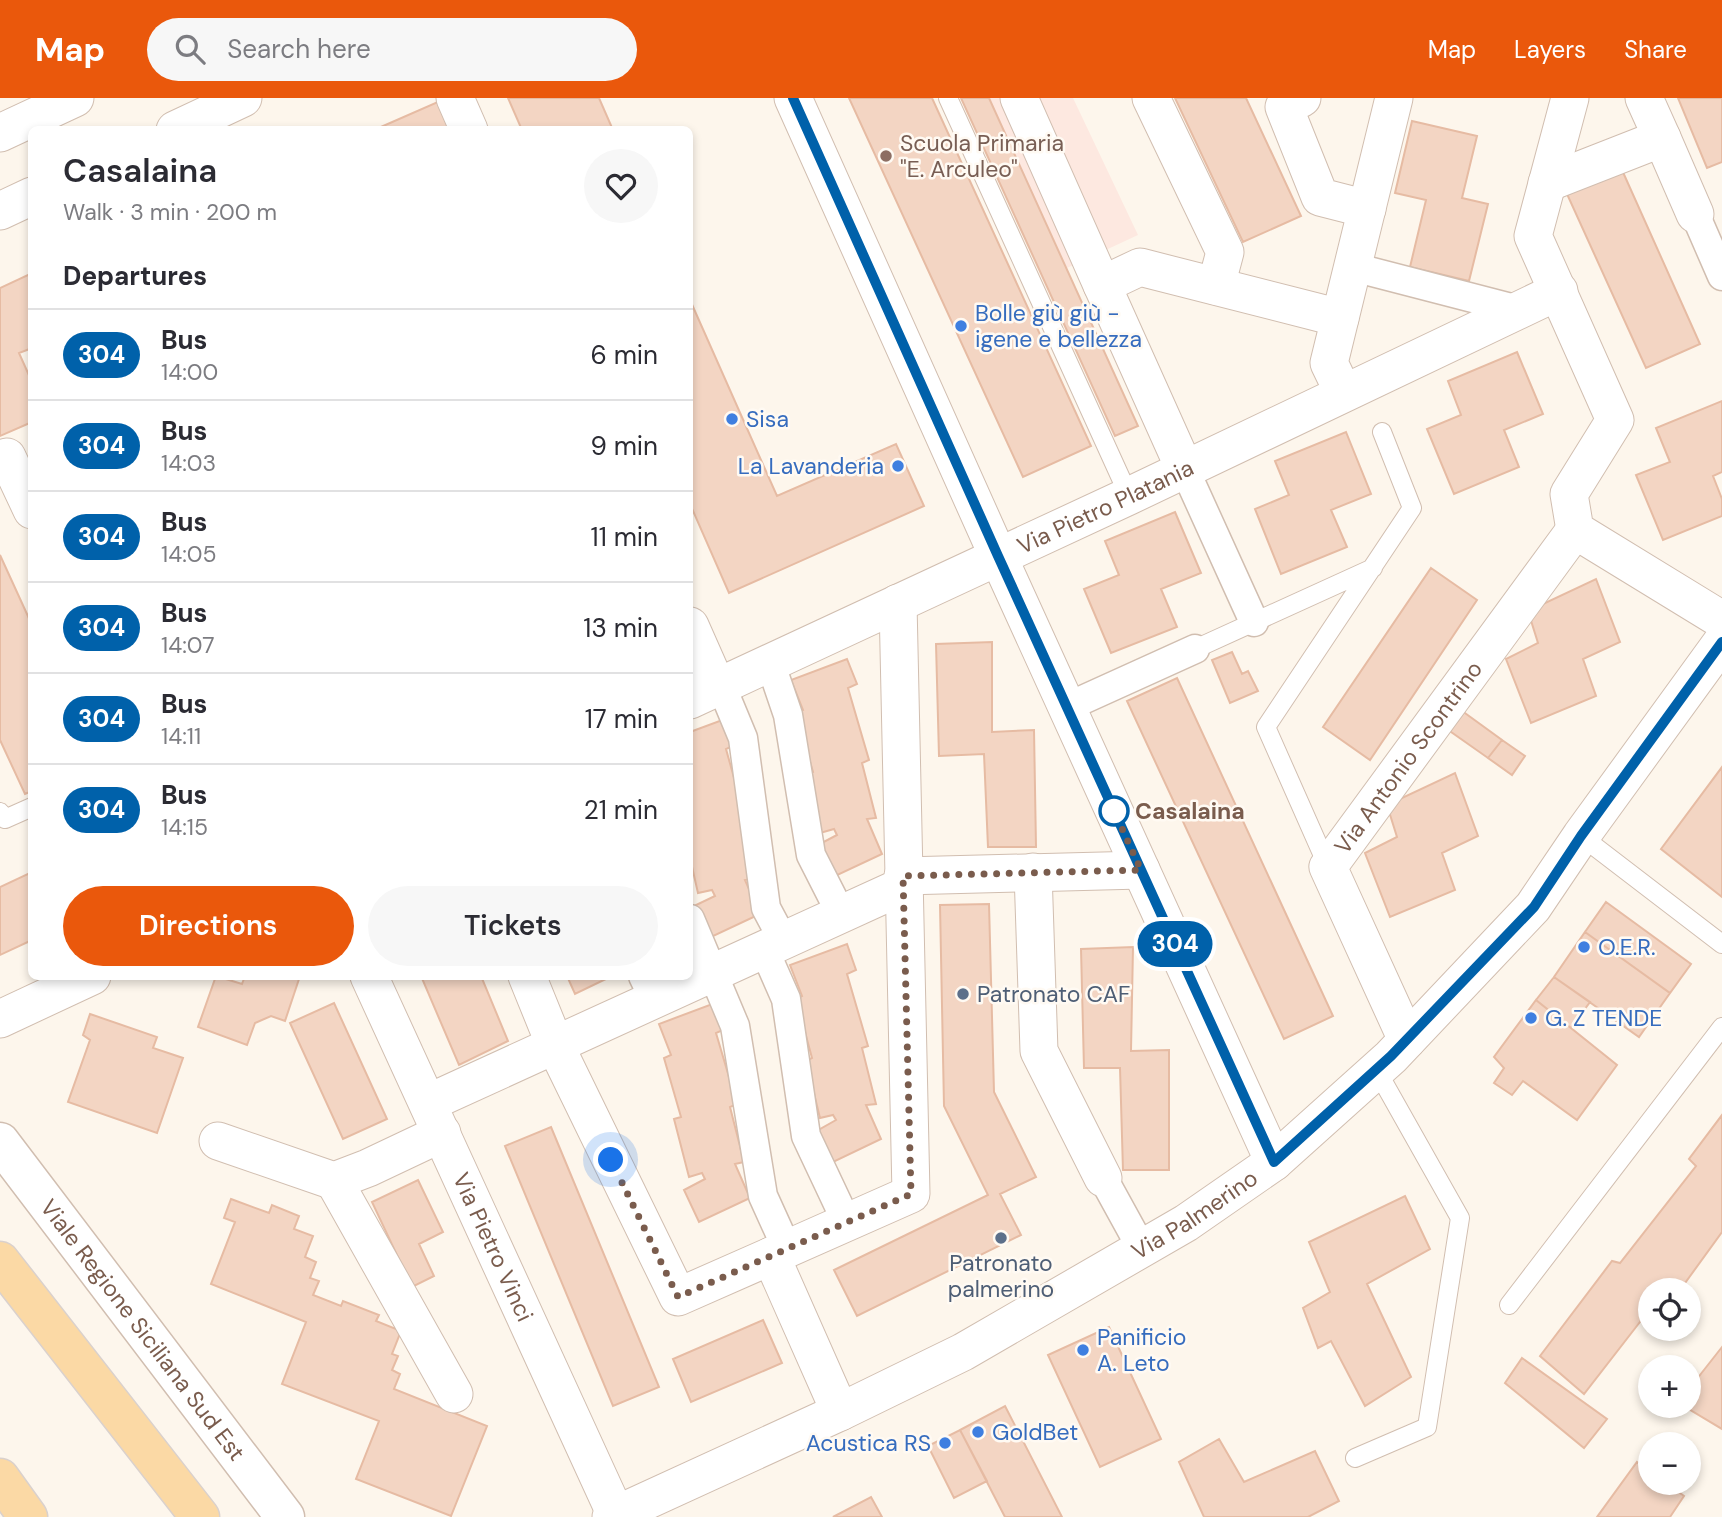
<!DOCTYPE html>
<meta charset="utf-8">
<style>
:root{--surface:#fff;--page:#f7f7f7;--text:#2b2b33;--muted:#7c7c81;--line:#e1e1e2;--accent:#ea580c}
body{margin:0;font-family:"DM Sans",sans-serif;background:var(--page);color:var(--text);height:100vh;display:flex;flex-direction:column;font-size:26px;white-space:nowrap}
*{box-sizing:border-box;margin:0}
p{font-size:23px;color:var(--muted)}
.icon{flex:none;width:38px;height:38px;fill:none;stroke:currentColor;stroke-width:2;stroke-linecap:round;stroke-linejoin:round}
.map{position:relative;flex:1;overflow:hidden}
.sheet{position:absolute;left:28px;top:28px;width:665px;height:854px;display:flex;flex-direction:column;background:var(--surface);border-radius:10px;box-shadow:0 4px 10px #0003}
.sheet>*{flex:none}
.badge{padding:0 14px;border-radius:23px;font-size:24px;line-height:46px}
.fabs{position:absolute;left:1638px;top:1180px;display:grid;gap:14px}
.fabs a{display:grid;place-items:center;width:63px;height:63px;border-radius:50%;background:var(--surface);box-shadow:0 4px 10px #0003;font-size:35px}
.you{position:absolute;width:35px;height:35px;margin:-18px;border:5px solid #fff;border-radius:50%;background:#1a73e8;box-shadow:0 0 0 10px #1a73e833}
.map>.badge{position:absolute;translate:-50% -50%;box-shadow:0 0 0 4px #fff}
h2{padding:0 35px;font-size:26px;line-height:63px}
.round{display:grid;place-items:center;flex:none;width:74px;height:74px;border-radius:37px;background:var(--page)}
.headline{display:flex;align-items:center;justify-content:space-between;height:119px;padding:0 35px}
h1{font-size:33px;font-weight:600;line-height:52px}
.button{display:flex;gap:14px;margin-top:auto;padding:14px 35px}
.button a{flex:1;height:80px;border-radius:42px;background:var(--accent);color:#fff;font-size:28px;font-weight:600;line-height:80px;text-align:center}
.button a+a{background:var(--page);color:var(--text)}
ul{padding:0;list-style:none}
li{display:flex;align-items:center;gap:21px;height:91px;padding:0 35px;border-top:2px solid var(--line)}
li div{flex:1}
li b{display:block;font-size:26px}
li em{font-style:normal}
li .badge{min-width:77px;font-weight:700;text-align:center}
header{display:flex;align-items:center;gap:42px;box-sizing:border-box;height:98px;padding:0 35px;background:var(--accent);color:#fff}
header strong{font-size:33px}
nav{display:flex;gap:38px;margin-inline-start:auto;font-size:24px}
.search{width:490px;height:63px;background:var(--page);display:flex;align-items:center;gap:18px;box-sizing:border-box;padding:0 24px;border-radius:38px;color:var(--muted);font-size:26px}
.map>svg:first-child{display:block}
.commercial{fill:#fde8e0}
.building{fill:#f3d5c3;stroke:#e6bba3;stroke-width:2}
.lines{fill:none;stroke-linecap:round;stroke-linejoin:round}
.service-casing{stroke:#d1beb0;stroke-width:20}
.pedestrian-casing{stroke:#d1beb0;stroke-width:31}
.minor-casing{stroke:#d1beb0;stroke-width:39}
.tertiary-casing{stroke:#d1beb0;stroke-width:41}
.primary-casing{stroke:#dad1cd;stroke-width:41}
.service{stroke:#fff;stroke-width:18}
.pedestrian{stroke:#fff;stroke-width:28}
.minor{stroke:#fff;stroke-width:37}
.tertiary{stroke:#fff;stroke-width:38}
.primary{stroke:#fbd9a5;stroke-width:38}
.line-casing{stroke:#fff;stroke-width:16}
.line{stroke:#0061aa;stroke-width:10}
.walk{stroke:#7a5c4d;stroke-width:7;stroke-dasharray:0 12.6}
.education-dot{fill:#8d6e63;stroke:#fffaf3;stroke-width:2.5}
.shop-dot{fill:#3f7fe0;stroke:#fffaf3;stroke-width:2.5}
.stop-dot{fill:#fff;stroke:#0061aa;stroke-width:3.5}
.service-dot{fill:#5c6f8a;stroke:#fffaf3;stroke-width:2.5}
.labels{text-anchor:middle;stroke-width:5;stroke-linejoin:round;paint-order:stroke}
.education-label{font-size:23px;fill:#785e54;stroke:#fffaf3;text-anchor:start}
.shop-label{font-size:23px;fill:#366cbe;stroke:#fffaf3;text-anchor:start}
.street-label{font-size:23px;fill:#7a5c4d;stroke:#fffaf3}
.stop-label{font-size:23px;font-weight:bold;fill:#7a5c4d;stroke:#fffaf3;text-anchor:start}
.service-label{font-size:23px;fill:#4e5e75;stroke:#fffaf3;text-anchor:start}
</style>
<header>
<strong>Map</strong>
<div class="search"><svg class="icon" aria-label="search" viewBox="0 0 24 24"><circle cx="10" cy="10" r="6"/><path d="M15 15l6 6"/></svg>Search here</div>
<nav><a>Map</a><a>Layers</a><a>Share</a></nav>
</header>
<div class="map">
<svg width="1722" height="1419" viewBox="0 0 1722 1419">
<rect width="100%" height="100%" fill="#fdf6ec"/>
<path class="commercial" d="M989,0h84l65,137 -71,33z"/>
<path class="building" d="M508,0h91l14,32h-91z
M849,0h83l159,348 -68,31z
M961,0h28l149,328 -23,10z
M1175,0h71l55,118 -58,26z
M1678,0h44v64l-15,6z
M440,3l12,29h-78z
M1412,23l65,15 -15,62 26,6 -19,77 -59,-14 16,-67 -31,-7z
M1622,72l78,174 -54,24 -79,-174z
M30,176l2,74 -13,5 13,29v40l-32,14v-148z
M690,202l87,196 119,-52 28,62 -195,87 -39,-89z
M1517,254l26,62 -39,16 15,37 -65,27 -27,-65 34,-14 -13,-34z
M1722,303v71l-9,4 9,23v17l-59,24 -27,-65 34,-13 -14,-34z
M1346,334l25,62 -40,16 16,37 -66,27 -26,-65 34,-14 -14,-34z
M1175,414l26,61 -40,16 16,38 -66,26 -27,-64 35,-14 -14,-34z
M0,457l32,70v166l-7,3 -25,-54z
M1431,470l46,32 -107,160 -47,-33z
M1596,481l24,63 -37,17 13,37 -65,27 -25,-64 32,-16 -10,-32z
M992,544v90l42,-2 2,117h-48l-4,-93 -45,2 -3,-112z
M1232,554l10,22 6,-3 10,20 -28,12 -18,-43z
M847,561l10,25 -9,4 21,72 -7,3 14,55 -9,1 15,35 -51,24 -15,-32 21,-11 -3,-6 -14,4 -14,-58 7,-3 -17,-59 7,-3 -12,-30z
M1177,580l156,338 -49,23 -157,-338z
M1458,610l44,32 -14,18 -44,-31z
M725,621l10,26 -9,4 20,72 -6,2 14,56 -9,1 15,34 -51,24 -15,-32 21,-10 -3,-6 -14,3 -8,-35v-126z
M1502,642l23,16 -13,19 -24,-17z
M1722,669v130l-61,-48z
M1455,675l23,63 -36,17 13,37 -65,27 -25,-64 32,-16 -10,-32z
M32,774v68l-32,15v-68z
M1606,804l85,62 -21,29 -85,-61z
M989,806l5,188 42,85 -36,17 21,41 -164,81 -23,-46 154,-75 -44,-89 -4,-201z
M1585,834l85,61 -31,44 -85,-60z
M847,846l9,26 -9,4 21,72 -6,2 14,56 -10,1 15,34 -50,24 -16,-31 21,-12 -3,-5 -13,3 -14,-57 6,-3 -16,-59 6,-3 -12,-31z
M1133,849l-2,104 38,-1v120h-46l-3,-102h-36l-3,-119z
M216,878l26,8 3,-8h55l-15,45 -14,-5 -16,7 -8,22 -49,-18z
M421,878h60l27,65 -49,24z
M567,878h45l-37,18z
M1554,879l36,25 -19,26 -35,-28z
M1536,902l81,65 -40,55 -54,-39 -11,14 -18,-12 10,-15 -10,-11z
M334,905l53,116 -44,20 -53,-116z
M715,905l10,26 -9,4 21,71 -7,3 14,55 -9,2 15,34 -51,24 -15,-32 21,-11 -3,-6 -13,4 -15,-58 7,-2 -17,-59 7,-3 -12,-31z
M90,916l67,23 -4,11 30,10 -26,75 -89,-31 22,-62 -7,-5z
M1722,1017v117l-42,58h-30v19l-66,85 -44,-38 72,-95 8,2 76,-97 -7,-7z
M551,1029l108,260 -46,19 -108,-260z
M418,1082l25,52 -24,12 15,32 -22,11 -40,-85z
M1405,1098l25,53 -63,35 44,93 -46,29 -34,-65 -13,7 -15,-40 27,-16 -21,-50z
M231,1101l38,14 3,-8 27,11 -5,13 19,7 -8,21 11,5 -6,16 9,3 -6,14 28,11 2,-5 36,14 -3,6 25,10 -9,23 6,2 -6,14 8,4 -6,15 93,37 -36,90 -95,-37 23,-58 -97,-37 24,-62 -95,-38 24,-62 -11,-4z
M763,1222l19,43 -91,39 -18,-43z
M1109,1229l52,112 -61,28 -52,-112z
M1722,1249v82l-40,-24h7v-16z
M1522,1260l85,61 -23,29 -79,-65z
M1005,1308l57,111h-57l-45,-87z
M960,1332l27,51 -33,17 -26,-52z
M1219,1341l25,43 71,-31 24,50 -31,16h-104l-25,-55z
M1637,1364l13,9v11h15l19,14 -14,21h-73z
M871,1399l11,20h-49z"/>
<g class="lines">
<defs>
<path id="service" d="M948,0l181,398
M1195,551l178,-81
M0,714l5,7 27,-12
M1581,738l141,108
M1328,769l-62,-140 146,-219 -30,-76
M1509,1207l213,-278
M1355,1360l72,-31 33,-209 -84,-149"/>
<path id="pedestrian" d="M1695,116l27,62
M1353,169l166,43
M1185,372l69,152
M770,564l18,53 23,140 30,59
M721,587l22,53 23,170 17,32
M1067,609l128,-58
M690,821l45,107 28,170 24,53
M764,851l22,50 20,137 41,87
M643,878l11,23
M1103,1080l39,71"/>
<g id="minor">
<path d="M455,0l14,32"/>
<path d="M793,0l205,458 276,606"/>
<path d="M1019,0l83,187"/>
<path d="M1151,0l74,154 -9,34"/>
<path d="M1302,0l-18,9 36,90 47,12"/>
<path d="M1570,0l-37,138 82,184 -46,74 6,36 147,90"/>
<path d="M175,32l68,-32"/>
<path d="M0,35l75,-35"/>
<path d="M1662,40l33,76"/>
<path d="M1547,85l115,-45 -18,-40"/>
<path d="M0,113l32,-15"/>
<path d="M1343,294l-14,-29 65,-265"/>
<path d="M7,359l25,53"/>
<path d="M1185,372l-83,-185 38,-18 200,51"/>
<path d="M690,528l27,61"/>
<path id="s1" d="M690,602l439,-204 430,-205"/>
<path d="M1033,774l6,179 64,127"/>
<path d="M903,778l238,-6"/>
<path id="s2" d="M369,878l247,539"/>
<path d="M527,878l28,69 123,252 93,-41 69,156"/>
<path d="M0,921l92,-43"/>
<path id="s3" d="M1407,942l-79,-173 247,-337"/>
<path d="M428,1005l475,-217"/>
<path d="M218,1043l116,40 34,-13 74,-35"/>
<path d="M334,1083l120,213"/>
<path d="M771,1158l140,-62 -13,-591"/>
<path id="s4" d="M611,1419l229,-105 123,-60 223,-129 88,-61 117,-105 142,-150 48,-71 141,-194"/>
</g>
<g id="tertiary">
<path id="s5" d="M0,1044l285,375"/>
</g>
<path id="primary" d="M0,1163l200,256
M0,1380l28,39"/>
</defs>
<use href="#service" class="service-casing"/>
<use href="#pedestrian" class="pedestrian-casing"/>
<use href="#minor" class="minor-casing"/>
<use href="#tertiary" class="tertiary-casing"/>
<use href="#primary" class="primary-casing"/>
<use href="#service" class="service"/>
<use href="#pedestrian" class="pedestrian"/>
<use href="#minor" class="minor"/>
<use href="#tertiary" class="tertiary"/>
<use href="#primary" class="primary"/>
</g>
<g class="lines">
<defs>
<path id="line" d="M793,0l205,458 276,606 117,-106 143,-149 47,-71 141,-194"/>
</defs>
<use href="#line" class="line-casing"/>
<use href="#line" class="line"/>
<path class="walk" d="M611,1062l67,137 233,-103 -8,-318 238,-6 -32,-70 5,11"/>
</g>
<circle class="education-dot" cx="886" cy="58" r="7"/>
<g class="shop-dot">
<circle cx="961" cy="228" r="7"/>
<circle cx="732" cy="321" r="7"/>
<circle cx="898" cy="368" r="7"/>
<circle cx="1584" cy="849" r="7"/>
<circle cx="1531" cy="920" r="7"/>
<circle cx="1083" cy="1252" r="7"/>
<circle cx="978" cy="1334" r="7"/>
<circle cx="945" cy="1345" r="7"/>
</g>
<circle class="stop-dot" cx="1114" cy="713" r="14"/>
<g class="service-dot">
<circle cx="963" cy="896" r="7"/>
<circle cx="1001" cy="1140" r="7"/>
</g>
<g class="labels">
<g class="education-label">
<text x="900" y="53">Scuola Primaria<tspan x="900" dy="26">"E. Arculeo"</tspan></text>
</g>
<g class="shop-label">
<text x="975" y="223">Bolle giù giù -<tspan x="975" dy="26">igene e bellezza</tspan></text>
<text x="746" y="329">Sisa</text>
<text x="884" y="376" text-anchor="end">La Lavanderia</text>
<text x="1598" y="857">O.E.R.</text>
<text x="1545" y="928">G. Z TENDE</text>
<text x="1097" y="1247">Panificio<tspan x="1097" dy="26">A. Leto</tspan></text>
<text x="992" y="1342">GoldBet</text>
<text x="931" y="1353" text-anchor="end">Acustica RS</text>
</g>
<g class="street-label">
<text dy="8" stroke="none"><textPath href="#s1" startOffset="458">Via Pietro Platania</textPath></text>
<text dy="8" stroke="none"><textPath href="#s3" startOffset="326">Via Antonio Scontrino</textPath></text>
<text dy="8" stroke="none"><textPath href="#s4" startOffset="658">Via Palmerino</textPath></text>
<text dy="8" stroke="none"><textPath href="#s2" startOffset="298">Via Pietro Vinci</textPath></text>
<text dy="8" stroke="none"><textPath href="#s5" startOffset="236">Viale Regione Siciliana Sud Est</textPath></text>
</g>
<g class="stop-label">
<text x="1135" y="721">Casalaina</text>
</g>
<g class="service-label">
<text x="977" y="904">Patronato CAF</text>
<text x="1001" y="1173" text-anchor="middle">Patronato<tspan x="1001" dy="26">palmerino</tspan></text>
</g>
</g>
</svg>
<div class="fabs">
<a><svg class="icon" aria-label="locate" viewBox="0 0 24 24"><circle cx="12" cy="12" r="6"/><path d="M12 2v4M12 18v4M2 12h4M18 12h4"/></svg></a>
<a>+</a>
<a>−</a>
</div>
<div class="you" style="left:611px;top:1062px"></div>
<b class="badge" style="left:1175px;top:846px;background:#0061aa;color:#fff">304</b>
<section class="sheet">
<div class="headline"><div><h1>Casalaina</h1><p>Walk · 3 min · 200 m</p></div><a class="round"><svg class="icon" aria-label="heart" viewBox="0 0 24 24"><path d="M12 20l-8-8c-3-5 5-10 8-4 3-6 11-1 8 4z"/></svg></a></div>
<h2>Departures</h2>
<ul>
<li><span class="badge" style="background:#0061aa;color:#fff">304</span><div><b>Bus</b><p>14:00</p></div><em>6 min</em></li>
<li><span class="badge" style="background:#0061aa;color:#fff">304</span><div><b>Bus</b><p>14:03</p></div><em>9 min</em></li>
<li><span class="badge" style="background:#0061aa;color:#fff">304</span><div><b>Bus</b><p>14:05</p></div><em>11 min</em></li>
<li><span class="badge" style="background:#0061aa;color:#fff">304</span><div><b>Bus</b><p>14:07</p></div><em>13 min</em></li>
<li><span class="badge" style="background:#0061aa;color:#fff">304</span><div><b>Bus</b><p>14:11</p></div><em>17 min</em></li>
<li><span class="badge" style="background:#0061aa;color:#fff">304</span><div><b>Bus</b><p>14:15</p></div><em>21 min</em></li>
</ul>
<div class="button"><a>Directions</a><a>Tickets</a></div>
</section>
</div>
